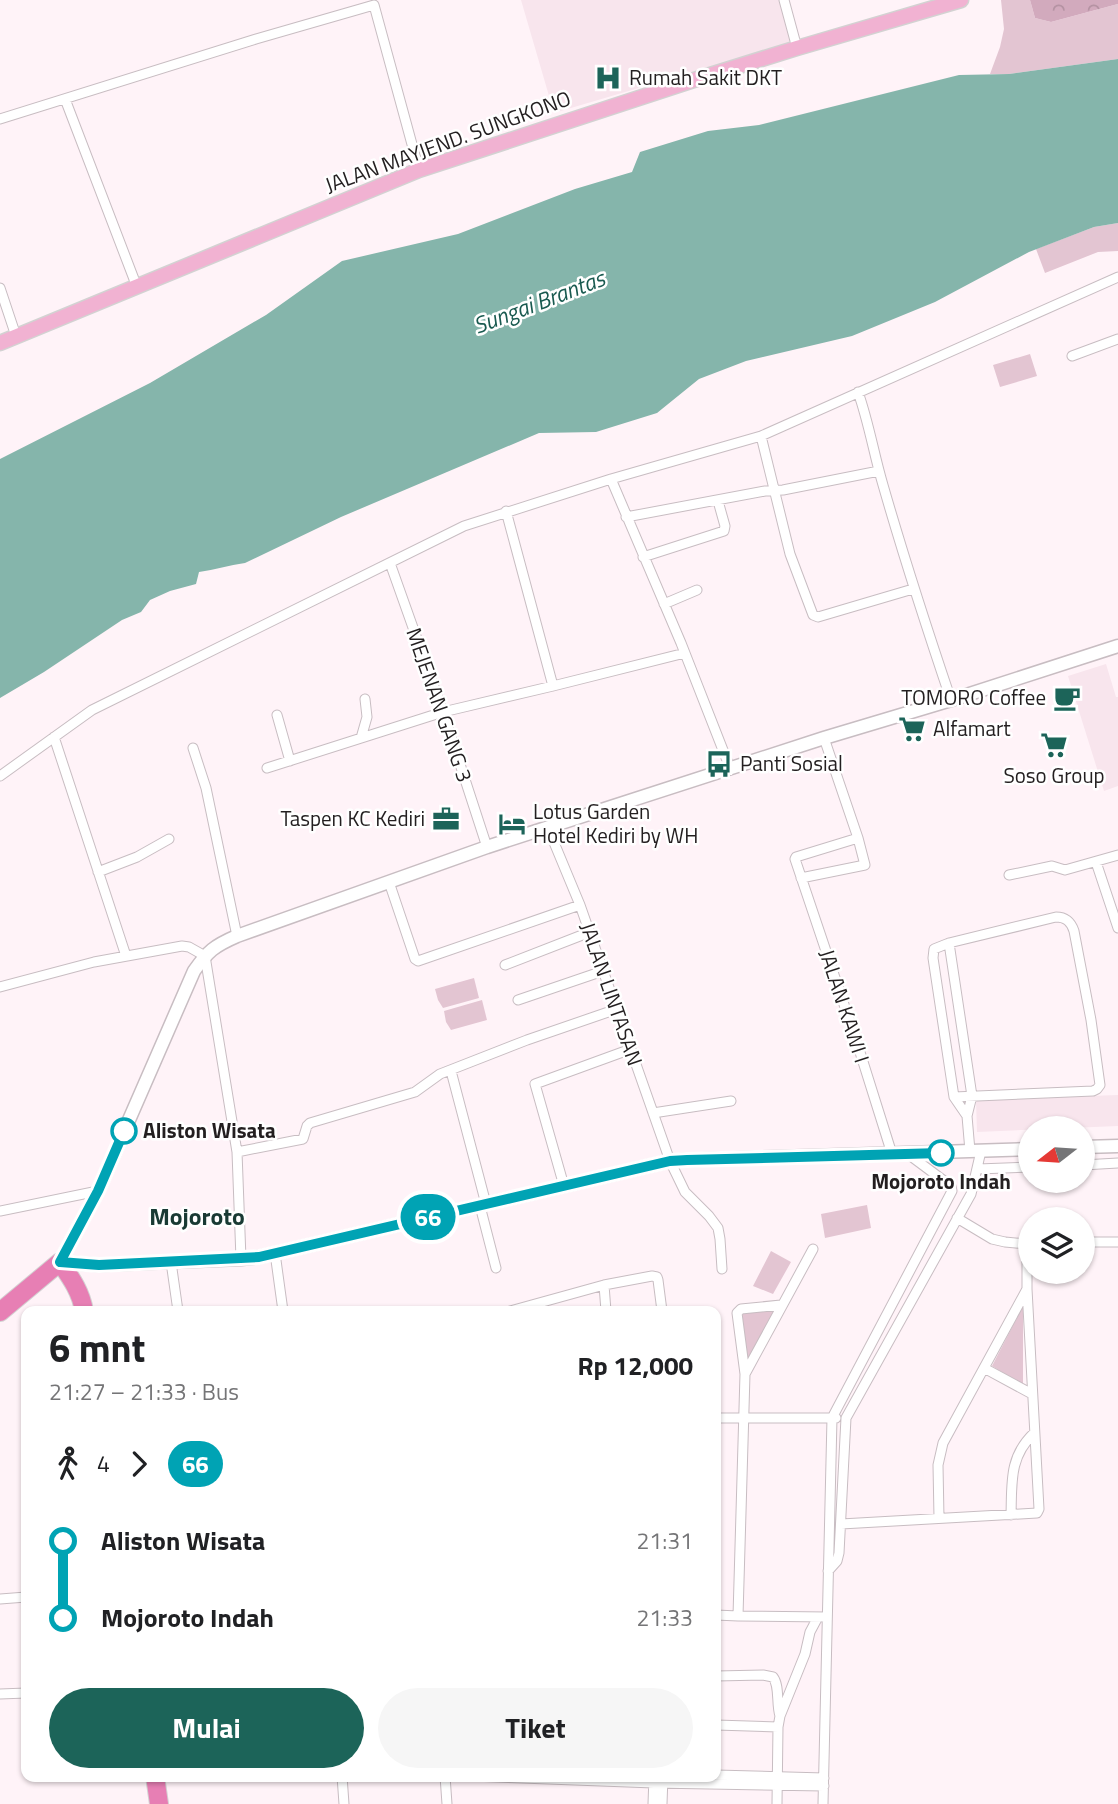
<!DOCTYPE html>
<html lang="id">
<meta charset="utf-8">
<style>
:root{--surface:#fff;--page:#f6f6f6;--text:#202124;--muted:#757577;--accent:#1c6459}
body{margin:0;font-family:"Titillium Web",sans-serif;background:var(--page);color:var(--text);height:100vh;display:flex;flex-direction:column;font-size:26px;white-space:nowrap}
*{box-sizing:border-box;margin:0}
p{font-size:23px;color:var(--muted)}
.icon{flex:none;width:38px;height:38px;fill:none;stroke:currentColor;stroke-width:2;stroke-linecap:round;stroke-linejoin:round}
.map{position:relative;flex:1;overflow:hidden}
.drawer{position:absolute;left:21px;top:1306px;width:700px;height:476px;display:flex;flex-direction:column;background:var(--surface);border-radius:14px;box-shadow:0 2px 5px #0004}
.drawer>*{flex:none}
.badge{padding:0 14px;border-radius:23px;font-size:24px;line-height:46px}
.needle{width:46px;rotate:253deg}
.fabs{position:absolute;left:1018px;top:1116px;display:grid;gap:14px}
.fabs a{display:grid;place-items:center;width:77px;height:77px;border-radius:50%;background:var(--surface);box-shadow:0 2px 5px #0004;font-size:35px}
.map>.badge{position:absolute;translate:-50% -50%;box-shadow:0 0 0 4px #fff}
.legs{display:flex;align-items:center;gap:10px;height:77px;padding:0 28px;font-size:23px}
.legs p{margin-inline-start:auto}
.summary{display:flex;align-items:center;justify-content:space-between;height:119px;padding:0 28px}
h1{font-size:38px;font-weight:700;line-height:52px}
.action{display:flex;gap:14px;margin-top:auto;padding:14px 28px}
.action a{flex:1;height:80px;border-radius:42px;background:var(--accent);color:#fff;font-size:28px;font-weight:700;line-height:80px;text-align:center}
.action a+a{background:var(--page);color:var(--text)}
ul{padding:0 28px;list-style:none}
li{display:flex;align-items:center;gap:24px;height:77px;font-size:26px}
li i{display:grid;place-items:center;width:10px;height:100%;margin:0 9px;background:currentColor}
li i::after{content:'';width:18px;height:18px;margin:-9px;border:5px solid;border-radius:50%;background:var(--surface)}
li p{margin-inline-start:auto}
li:first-child i{background:linear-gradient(#0000 50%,currentColor 0)}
li:last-child i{background:linear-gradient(currentColor 50%,#0000 0)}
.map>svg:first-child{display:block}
.built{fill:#f8e5ed}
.green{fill:#e3c5d2}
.forest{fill:url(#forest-crowns)}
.water{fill:#85b5ab}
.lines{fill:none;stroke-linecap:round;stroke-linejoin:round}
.street-casing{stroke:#c8bdc2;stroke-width:11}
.secondary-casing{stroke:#c8bdc2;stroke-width:15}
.primary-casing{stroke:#d3d2d2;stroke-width:17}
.highway-casing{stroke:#d3d2d2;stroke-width:20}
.street{stroke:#fff;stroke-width:9}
.secondary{stroke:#fff;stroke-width:12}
.primary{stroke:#f1b2d2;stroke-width:14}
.highway{stroke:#e77fb4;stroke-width:18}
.line-1-casing{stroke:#fff;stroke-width:16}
.line-1{stroke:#00a3b4;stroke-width:10}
.stop-1-dot{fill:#fff;stroke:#00a3b4;stroke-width:3.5}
.labels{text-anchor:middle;stroke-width:5;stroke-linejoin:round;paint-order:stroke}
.poi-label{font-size:21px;fill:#231f20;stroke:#fff;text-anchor:start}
.street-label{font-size:21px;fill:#231f20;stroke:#fff}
.stop-label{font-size:21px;font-weight:bold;fill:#231f20;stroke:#fff;text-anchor:start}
.water-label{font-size:23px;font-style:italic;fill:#195a50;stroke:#fff}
.quarter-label{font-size:24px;font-weight:bold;fill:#193a34;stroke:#fff}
</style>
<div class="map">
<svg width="1118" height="1804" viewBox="0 0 1118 1804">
<defs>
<pattern id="forest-crowns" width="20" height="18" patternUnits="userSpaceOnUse" patternTransform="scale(1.75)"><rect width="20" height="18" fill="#d2aabd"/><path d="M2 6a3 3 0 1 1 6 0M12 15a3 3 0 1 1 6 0" fill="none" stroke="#b492a2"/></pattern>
</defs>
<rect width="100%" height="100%" fill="#fff3f8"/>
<path class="built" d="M521,0h258l12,43 -237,70z
M1106,664l10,33h2v89l-14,5 -36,-115z
M1118,1095v31l-141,6 -1,-32z"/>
<path class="green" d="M1001,0h29l5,18 16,4 67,-18v55l-109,15h-19l10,-27 4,-18z
M1118,223v28l-20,1 -53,21 -9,-24 58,-22z
M1030,354l7,22 -37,11 -7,-22z
M474,978l5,20 -36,10 -5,-8 -3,-11z
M482,1000l5,20 -36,10 -5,-8 -2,-11z
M867,1205l4,23 -46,10 -4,-24z
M771,1251l20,11 -18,32 -20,-8z
M1023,1306v79l-31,-19z
M775,1309l-28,54 -5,-50z"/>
<path class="forest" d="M1030,0h88v4l-67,18 -16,-4z"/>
<path class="water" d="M1118,59v164l-24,4 -65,25 -94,50 -83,34 -106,25 -47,18 -42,34 -61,19 -57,1 -198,84 -96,46c-16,2 -30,7 -46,9l-3,12 -26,7 -20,9 -9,12 -19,8 -78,52 -44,26v-239l150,-76 116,-68 76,-54 116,-27 117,-45 57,-17 8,-20 68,-21 51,-6 200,-50 50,-1z"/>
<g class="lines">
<defs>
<path id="street" d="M784,0l13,48
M65,99l72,188
M0,119l256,-80 118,-34 45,165
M0,288l16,48
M1072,356l46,-17
M858,392c11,31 16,63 25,93 21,73 44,144 68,215
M761,436l29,118 23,61 5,2 95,-28
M611,479l70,164 49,125
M506,511l47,175
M626,517l139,-26 18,-1 96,-19
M643,557l81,-26 1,-5 -7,-25
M390,563l53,149 44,135
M664,604l33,-14
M277,715l13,46
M54,737l72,219
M361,738l6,-21 -2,-18
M824,738l34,100 -62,19 -1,2 64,190 33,105
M193,748l13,40 31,148
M267,768l176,-56 110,-26 132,-33
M0,776l92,-66 372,-184 147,-47 150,-43 357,-159
M548,828l32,77 90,256 15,31 24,24 9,12 2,11 2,30
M1096,862l22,66
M98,872l39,-15 32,-18
M1009,875l43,-9 13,4 53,-15
M801,878l64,-13 -7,-27
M389,882l26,77 3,2 162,-56
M949,943l23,153 -5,20 3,35
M505,965l85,-33
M0,987l94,-25 88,-16 7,1 16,9 32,196 4,107
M518,1000l85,-29
M451,1071l35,133
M954,1097l139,-6 4,-2 3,-4 -9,-65 -17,-89c-3,-9 -8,-14 -18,-14l-107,26 -15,6 -1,9 21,139 13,19
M653,1113l78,-12
M237,1152l66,-13 4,-13 3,-3 105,-31 25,-18 87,-34 90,-31
M1083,1165l35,-2
M978,1169l53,-2
M564,1186l-29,-102 96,-35
M480,1206l16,62
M0,1211l98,-20
M957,1218l35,21 13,3 22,2
M1083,1242h35
M275,1253l8,58
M171,1262l7,49
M604,1285l2,26
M781,1305l-40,4 -4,4 8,61 -7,242 89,1
M510,1311l94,-26 48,-9 5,1 1,3 4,31
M984,1368l48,26
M745,1374l68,-125
M716,1418h120
M1011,1515c1,-33 -2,-58 23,-82
M939,1518l-1,-53 5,-22 84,-154
M841,1524l196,-11 2,-4 -12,-220v-45h4
M828,1571l9,-10 2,-8 7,-135 125,-224 10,-43
M0,1599l26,-2
M716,1615l22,1
M716,1676l47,-1 10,2c7,9 3,27 7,39
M0,1694l26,-1
M716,1725l62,2
M716,1775l108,3
M342,1776l2,28
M445,1776l2,28
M471,1776l183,7 170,3
M653,1804l1,-28
M662,1804l1,-28
M777,1804l1,-77 2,-11 25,-62 5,-22 8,-15
M823,1804l9,-386 120,-227 -1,-5 -43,-32"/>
<path id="secondary" d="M1083,1147l35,-1
M1031,1149l-344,11 -17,1 -411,96 -18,2 -142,6 -39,-3 38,-71 96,-220c14,-20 20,-25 43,-35l250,-89 337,-109 127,-38 167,-54"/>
<path id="primary" d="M0,343l419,-173 278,-91 100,-31 164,-48"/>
<path id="highway" d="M0,1312l60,-50c11,16 21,30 24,49
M155,1776l4,28"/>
</defs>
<use href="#street" class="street-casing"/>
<use href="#secondary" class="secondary-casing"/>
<use href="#primary" class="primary-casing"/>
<use href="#highway" class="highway-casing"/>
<use href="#street" class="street"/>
<use href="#secondary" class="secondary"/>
<use href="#primary" class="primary"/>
<use href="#highway" class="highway"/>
</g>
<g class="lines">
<defs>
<path id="line-1" d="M124,1131l-26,60 -38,71 39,3 160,-8 411,-96 17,-1 254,-7"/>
</defs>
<use href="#line-1" class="line-1-casing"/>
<use href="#line-1" class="line-1"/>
</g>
<defs>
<symbol id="hospital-bare" viewBox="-9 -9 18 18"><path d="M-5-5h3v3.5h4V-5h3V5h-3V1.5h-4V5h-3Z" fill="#1c6459" stroke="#fff" stroke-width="2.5" paint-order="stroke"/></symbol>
<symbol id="cafe-bare" viewBox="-9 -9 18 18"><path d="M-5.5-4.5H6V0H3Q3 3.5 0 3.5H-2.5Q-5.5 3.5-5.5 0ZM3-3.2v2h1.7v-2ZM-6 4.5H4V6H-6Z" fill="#1c6459" stroke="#fff" stroke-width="2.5" paint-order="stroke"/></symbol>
<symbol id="supermarket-bare" viewBox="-9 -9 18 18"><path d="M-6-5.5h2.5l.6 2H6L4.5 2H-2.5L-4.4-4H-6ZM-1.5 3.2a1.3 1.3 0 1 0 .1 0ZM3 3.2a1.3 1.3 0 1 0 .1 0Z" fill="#1c6459" stroke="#fff" stroke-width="2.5" paint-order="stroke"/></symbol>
<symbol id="bus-bare" viewBox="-9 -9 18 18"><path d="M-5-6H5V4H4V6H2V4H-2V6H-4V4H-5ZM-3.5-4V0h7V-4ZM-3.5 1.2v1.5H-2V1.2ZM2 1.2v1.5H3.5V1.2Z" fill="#1c6459" stroke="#fff" stroke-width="2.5" paint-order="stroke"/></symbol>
<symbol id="office-bare" viewBox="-9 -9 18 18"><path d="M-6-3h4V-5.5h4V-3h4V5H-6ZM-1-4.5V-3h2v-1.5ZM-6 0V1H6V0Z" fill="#1c6459" stroke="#fff" stroke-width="2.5" paint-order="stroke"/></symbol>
<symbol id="hotel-bare" viewBox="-9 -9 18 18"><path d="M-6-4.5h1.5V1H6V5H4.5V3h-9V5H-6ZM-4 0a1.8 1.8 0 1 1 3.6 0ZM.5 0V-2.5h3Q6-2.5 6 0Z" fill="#1c6459" stroke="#fff" stroke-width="2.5" paint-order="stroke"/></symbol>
</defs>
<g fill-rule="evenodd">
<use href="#hospital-bare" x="589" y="59" width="38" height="38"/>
<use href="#cafe-bare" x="1048" y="679" width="38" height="38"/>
<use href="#supermarket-bare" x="893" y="710" width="38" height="38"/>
<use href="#supermarket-bare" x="1035" y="726" width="38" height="38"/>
<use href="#bus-bare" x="700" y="745" width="38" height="38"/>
<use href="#office-bare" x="427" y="800" width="38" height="38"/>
<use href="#hotel-bare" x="493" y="805" width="38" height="38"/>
</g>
<g class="stop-1-dot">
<circle cx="124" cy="1131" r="12"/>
<circle cx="941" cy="1153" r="12"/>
</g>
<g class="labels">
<g class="poi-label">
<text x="629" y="85">Rumah Sakit DKT</text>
<text x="1046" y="705" text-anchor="end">TOMORO Coffee</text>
<text x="933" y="736">Alfamart</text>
<text x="740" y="771">Panti Sosial</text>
<text x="1054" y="783" text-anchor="middle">Soso Group</text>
<text x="533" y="819">Lotus Garden<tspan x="533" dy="24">Hotel Kediri by WH</tspan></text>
<text x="425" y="826" text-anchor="end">Taspen KC Kediri</text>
</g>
<g class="street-label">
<text transform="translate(448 142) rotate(-20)" y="7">JALAN MAYJEND. SUNGKONO</text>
<text transform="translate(439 705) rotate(71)" y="7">MEJENAN GANG 3</text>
<text transform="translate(611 994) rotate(71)" y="7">JALAN LINTASAN</text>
<text transform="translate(844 1006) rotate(72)" y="7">JALAN KAWI I</text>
</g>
<g class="stop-label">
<text x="143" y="1138">Aliston Wisata</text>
<text x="941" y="1189" text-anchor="middle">Mojoroto Indah</text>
</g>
<g class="water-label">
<text transform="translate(539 302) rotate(-21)" y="8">Sungai Brantas</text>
</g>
<g class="quarter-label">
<text x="197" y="1225">Mojoroto</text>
</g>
</g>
</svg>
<div class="fabs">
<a><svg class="needle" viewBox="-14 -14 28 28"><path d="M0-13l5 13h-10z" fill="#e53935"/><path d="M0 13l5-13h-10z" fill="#757577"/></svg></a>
<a><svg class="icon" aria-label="layers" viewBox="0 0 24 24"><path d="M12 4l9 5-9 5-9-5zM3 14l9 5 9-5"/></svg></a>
</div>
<b class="badge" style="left:428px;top:1217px;background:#00a3b4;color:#fff">66</b>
<section class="drawer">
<div class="summary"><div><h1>6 mnt</h1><p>21:27 – 21:33 · Bus</p></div><b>Rp 12,000</b></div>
<div class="legs"><svg class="icon" aria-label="walk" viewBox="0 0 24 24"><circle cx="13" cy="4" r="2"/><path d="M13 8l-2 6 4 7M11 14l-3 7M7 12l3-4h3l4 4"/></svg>4<svg class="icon" aria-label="forward" viewBox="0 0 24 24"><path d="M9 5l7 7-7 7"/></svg><b class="badge" style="background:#00a3b4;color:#fff">66</b></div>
<ul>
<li><i style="color:#00a3b4"></i><b>Aliston Wisata</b><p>21:31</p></li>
<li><i style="color:#00a3b4"></i><b>Mojoroto Indah</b><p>21:33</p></li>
</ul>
<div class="action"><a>Mulai</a><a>Tiket</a></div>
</section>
</div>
